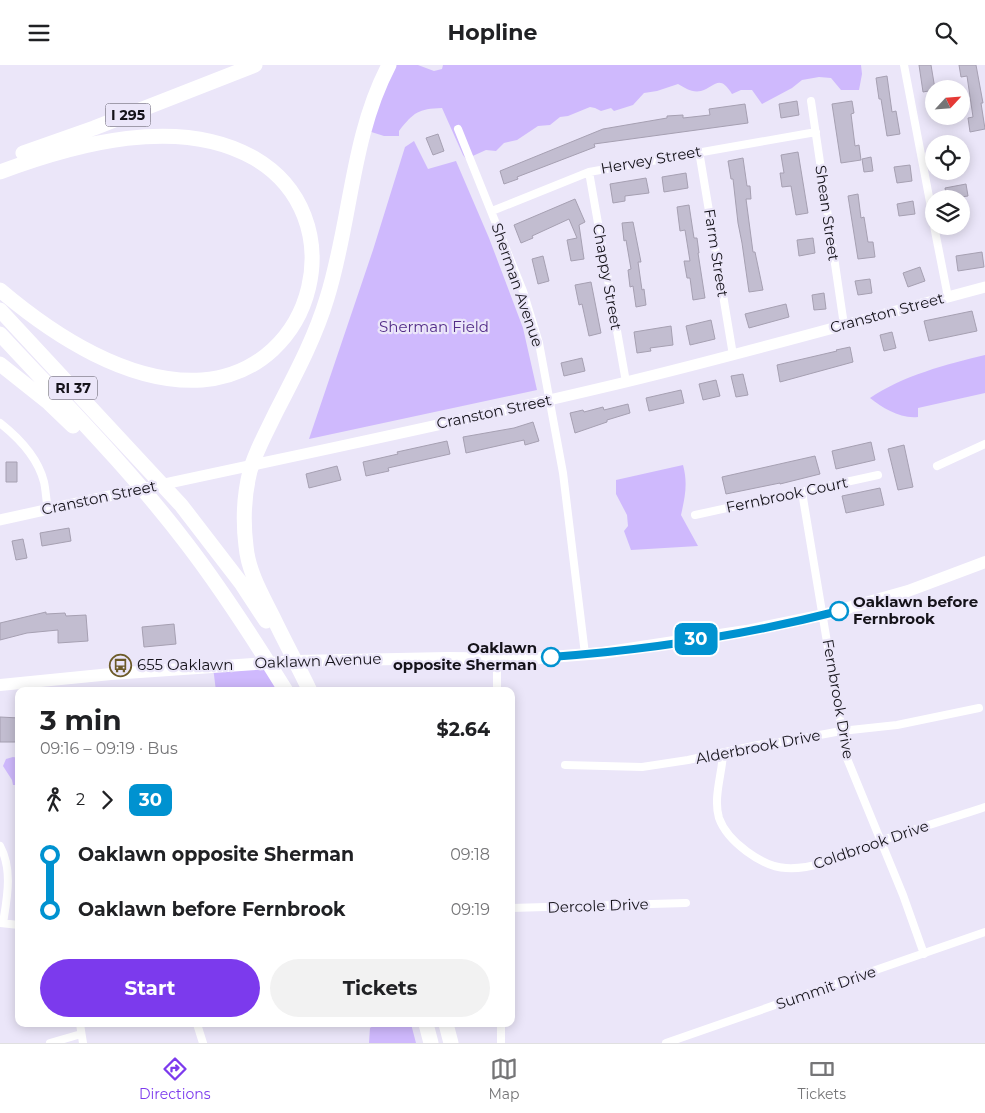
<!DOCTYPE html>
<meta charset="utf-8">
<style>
:root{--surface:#fff;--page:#f2f2f2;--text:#202124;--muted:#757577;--line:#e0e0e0;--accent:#7c3aed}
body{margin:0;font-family:Montserrat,sans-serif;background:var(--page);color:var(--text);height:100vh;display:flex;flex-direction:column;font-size:19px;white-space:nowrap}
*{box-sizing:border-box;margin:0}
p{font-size:16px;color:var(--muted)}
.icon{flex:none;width:28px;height:28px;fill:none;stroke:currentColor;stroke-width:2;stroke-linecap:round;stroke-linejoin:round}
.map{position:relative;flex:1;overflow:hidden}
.sheet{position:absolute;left:15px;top:622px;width:500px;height:340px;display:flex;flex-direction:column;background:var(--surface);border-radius:10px;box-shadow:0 2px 12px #0003}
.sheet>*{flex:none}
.badge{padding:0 10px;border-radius:8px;font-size:18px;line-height:32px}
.needle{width:32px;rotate:64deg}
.buttons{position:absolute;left:925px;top:15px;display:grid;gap:10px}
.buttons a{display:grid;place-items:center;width:45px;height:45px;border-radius:50%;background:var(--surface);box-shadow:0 2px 12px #0003;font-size:25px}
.map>.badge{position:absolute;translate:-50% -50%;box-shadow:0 0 0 2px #fff}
.legs{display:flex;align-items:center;gap:8px;height:55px;padding:0 25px;font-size:16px}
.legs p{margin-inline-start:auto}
.overview{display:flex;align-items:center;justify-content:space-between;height:85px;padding:0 25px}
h1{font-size:28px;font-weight:700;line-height:38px}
.cta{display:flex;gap:10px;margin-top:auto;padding:10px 25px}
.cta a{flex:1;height:58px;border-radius:30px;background:var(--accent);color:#fff;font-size:20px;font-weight:700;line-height:58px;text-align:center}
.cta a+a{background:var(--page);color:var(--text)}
ul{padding:0 25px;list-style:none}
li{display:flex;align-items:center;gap:18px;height:55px;font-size:19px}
li i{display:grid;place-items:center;width:8px;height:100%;margin:0 6px;background:currentColor}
li i::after{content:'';width:12px;height:12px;margin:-6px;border:4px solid;border-radius:50%;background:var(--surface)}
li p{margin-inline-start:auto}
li:first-child i{background:linear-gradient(#0000 50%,currentColor 0)}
li:last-child i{background:linear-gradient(currentColor 50%,#0000 0)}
header{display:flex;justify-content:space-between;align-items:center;height:65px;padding:0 25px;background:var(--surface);font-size:22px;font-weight:700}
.tab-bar{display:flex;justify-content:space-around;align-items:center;height:70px;border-top:1px solid var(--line);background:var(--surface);font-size:14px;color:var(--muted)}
.tab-bar a{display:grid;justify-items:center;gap:2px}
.tab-bar .on{color:var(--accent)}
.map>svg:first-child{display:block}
.green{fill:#cfb9fd}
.building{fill:#c2bdd0;stroke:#a6a0b2}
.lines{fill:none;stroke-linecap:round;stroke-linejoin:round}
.street{stroke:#fff;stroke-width:8}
.secondary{stroke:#fff;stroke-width:11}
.primary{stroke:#fff;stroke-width:12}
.highway{stroke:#fff;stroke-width:15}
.line-1-casing{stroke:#fff;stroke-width:11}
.line-1{stroke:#0092d0;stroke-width:8}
.stop-1-dot{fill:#fff;stroke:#0092d0;stroke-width:2.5}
.labels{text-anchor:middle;stroke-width:4.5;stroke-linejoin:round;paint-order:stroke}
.shield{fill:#ebe6f9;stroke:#55525d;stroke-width:1}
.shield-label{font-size:14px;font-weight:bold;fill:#15131a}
.street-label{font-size:15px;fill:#15131a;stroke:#ebe6f9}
.park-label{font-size:15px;fill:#532d88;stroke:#ebe6f9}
.stop-label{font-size:15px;font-weight:bold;fill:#15131a;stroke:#ebe6f9;text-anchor:start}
.poi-label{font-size:15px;fill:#15131a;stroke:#ebe6f9;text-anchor:start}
</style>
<header><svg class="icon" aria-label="menu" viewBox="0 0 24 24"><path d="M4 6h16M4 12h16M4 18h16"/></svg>Hopline<svg class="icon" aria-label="search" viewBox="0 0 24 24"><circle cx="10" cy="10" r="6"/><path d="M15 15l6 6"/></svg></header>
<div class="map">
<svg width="985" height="978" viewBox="0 0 985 978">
<rect width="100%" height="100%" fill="#ebe6f9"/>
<path class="green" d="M389,0h29l16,6 8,-2 1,-4h418l1,9 -3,16h-18l-10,-12 -12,-1 -17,3 -10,8 -30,16 -10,-14h-11l-9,4c-13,-21 -17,-7 -31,-3 -9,2 -16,-3 -23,-7l-21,7 -13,2 -11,12 -19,6 -3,-3 -10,3 -6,-3 -5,-1 -22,9 -8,1 -10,8 -12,1 -21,14 -13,3 -8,8 -10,-1 -20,9 -3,-4 -21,-47c-24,1 -28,4 -43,23v5h-15l-19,-6z
M414,76l14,28 28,-8 33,77 34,90 14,62 -228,49 64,-189 32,-103z
M985,290v38l-67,15v9c-18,2 -35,-9 -48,-19 32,-22 77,-34 115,-43z
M683,400c5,18 2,32 -2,50l17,31 -67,4 -7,-19 4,-5 -1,-11 -11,-21v-14z
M259,599l11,10 7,17h-61l-3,-24z
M13,692l6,1v27h-6l-1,-5 -9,-14 3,-7z
M376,959h35l5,19h-47l1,-15z"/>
<path class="building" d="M919,0h12l4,24 -1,1 -11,2z
M959,0h17l7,38h-2l4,26 -15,3 -2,-14 5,-1 -6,-41 -6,1z
M887,11l5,36 4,-1 4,23 -13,2 -6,-37h-2l-3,-21z
M797,36l2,14 -18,3 -2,-14z
M852,36l2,12 -3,1 4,32 4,-1 2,15 -20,3 -9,-59z
M745,39l3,19 -154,21 1,3 -78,30 1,2 -14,5 -4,-13 103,-42 64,-11v-2l16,-1v3l27,-3 -1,-6z
M438,69l6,17 -11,4 -7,-17z
M798,87l10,61 -12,2 -5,-29 -9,1 -2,-14h4l-3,-18z
M871,92l2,14 -9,1 -2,-13z
M743,93l4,28h3l1,13h-5l7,53h2l8,38 -14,2 -7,-49 -4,-20 -5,-44h-2l-3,-18z
M910,100l2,16 -15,2 -3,-16z
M686,108l2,15 -24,4 -2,-15z
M646,113l3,15 -24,3v5l-12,2 -3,-19z
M966,119l2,12 -21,3 -2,-11z
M858,129l3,24 3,-1 4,25h5l2,15 -17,2 -10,-63z
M575,134l10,23 -6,3 5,34 -13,2 -4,-21 10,-2 -8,-19 -37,17 1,2 -12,5 -7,-18z
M913,136l2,13 -16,2 -2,-12z
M689,140l5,33h3l2,15h-1l7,45 -12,2 -3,-22h-3l-3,-17h6l-5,-31 -5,1 -3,-24z
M633,157l8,40h-3l4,28 2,-1 2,16 -10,2 -3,-21 -3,1 -2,-17 3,-1 -5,-29 -2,1 -2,-18z
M813,173l2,15 -16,3 -2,-16z
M982,187l2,15 -26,4 -2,-15z
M543,191l6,25 -11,3 -6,-25z
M920,202l5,14 -17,6 -5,-14z
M870,214l2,14 -14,2 -3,-14z
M591,217l10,51 -12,3 -7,-32 -3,1 -4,-20z
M824,228l2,16 -12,1 -2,-15z
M786,239l3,13 -40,11 -4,-14z
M972,246l5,20 -48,10 -5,-20z
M711,255l4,19 -25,6 -4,-19z
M671,261l2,19 -23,3 1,3 -14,2 -3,-21z
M892,267l4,16 -12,3 -4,-16z
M850,282l3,15 -73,20 -3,-17 60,-14 -1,-1z
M582,293l3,13 -21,5 -3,-13z
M743,309l5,21 -12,2 -5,-21z
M716,315l4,16 -17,4 -4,-16z
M681,325l3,13 -35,8 -3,-13z
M628,339l2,9 -23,7v2l-32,11 -5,-20 13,-3 1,2 19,-5 1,3z
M533,357l6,19 -14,4 -1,-5 -58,13 -3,-16 51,-9z
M447,376l3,13 -62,14 1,3 -23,5 -3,-14 35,-8 -1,-2z
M871,377l4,18 -39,9 -4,-18z
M904,380l9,42 -15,3 -10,-41z
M815,391l5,18 -40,10v-1l-54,11 -4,-17z
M6,397h11v20h-11z
M337,401l4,14 -32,8 -3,-14z
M880,423l4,17 -38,8 -4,-17z
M69,463l2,13 -29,5 -2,-13z
M23,474l4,19 -11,2 -4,-19z
M46,547v2l19,-1 1,3 20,-1 2,26 -30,2v-13l-31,3 -27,7v-17z
M174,559l2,20 -32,3 -2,-20z
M0,652l19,1v24h-19z"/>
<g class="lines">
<path class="street" d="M904,0l30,158
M811,36l33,224
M458,64l65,162 16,52 24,130 22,181
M699,86l34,204
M589,107l37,210
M492,146l97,-39 227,-40
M934,161l14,71
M0,358c19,15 38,35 44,59 2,9 2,18 4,27
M937,401l48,-22
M802,427l44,264 57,139 21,59
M695,450l183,-40
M497,594v32
M723,689c-1,20 -10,44 -4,64 8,23 43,49 67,50 31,2 62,-15 91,-26 35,-12 72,-23 108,-35
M565,700l77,2 46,-7 70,-15 35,-5 48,-9 56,-6 82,-17
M0,781c13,24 7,52 3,77
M511,843l175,-5
M0,858l19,2
M80,959l3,19
M197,959l6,19
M501,959v19
M50,978l31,-9
M666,978l319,-111"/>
<path class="secondary" d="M0,455c208,-47 418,-88 626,-138 120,-29 239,-63 359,-95"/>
<path class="primary" d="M0,620l111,-11 186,-13 151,-3 77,1 77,-6 144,-22 77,-16 85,-24 77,-29"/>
<path class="highway" d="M23,88l71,-25 161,-63
M0,107c75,-28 179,-57 254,-14 100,58 63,213 -52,222 -73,5 -149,-45 -202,-90
M0,245l181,195 60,78 25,38
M0,269c64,69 130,135 187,210 36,47 68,97 99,147
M0,299l49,39 24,23
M310,626c-12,-25 -25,-49 -37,-74 -11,-22 -25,-46 -27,-71 -3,-24 -2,-51 4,-75 6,-21 17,-40 26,-59 19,-37 39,-74 51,-114 24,-76 24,-161 62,-233
M426,959l5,19
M446,959l5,19"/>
</g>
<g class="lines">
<defs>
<path id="line-1" d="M551,592c97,-7 194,-22 288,-46"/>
</defs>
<use href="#line-1" class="line-1-casing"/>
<use href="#line-1" class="line-1"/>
</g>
<defs>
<symbol id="bus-ring" viewBox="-11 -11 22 22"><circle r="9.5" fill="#ebe6f9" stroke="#6d5b29" stroke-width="1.5"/><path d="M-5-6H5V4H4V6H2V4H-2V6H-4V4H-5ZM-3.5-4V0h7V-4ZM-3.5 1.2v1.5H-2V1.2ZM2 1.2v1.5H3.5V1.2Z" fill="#6d5b29"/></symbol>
</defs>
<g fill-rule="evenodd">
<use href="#bus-ring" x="108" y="588" width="25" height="25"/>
</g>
<g class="stop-1-dot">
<circle cx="839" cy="546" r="9"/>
<circle cx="551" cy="592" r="9"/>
</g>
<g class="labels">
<g class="shield">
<rect x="105.5" y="38.5" width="45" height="23" rx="4"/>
<rect x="49" y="311.5" width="48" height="23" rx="4"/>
</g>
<g class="shield-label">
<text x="128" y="55">I 295</text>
<text x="73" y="328">RI 37</text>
</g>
<g class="street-label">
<text transform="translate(651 95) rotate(-10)" y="5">Hervey Street</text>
<text transform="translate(827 148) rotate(82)" y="5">Shean Street</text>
<text transform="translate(716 188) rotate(81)" y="5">Farm Street</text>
<text transform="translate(607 212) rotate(80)" y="5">Chappy Street</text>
<text transform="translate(517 220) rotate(71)" y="5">Sherman Avenue</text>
<text transform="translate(887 248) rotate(-15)" y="5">Cranston Street</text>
<text transform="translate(494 347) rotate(-12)" y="5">Cranston Street</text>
<text transform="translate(787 430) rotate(-12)" y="5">Fernbrook Court</text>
<text transform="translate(99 433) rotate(-12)" y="5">Cranston Street</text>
<text transform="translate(318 596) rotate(-2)" y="5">Oaklawn Avenue</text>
<text transform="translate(838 634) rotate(80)" y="5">Fernbrook Drive</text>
<text transform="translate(758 682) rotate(-11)" y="5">Alderbrook Drive</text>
<text transform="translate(871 780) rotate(-19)" y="5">Coldbrook Drive</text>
<text transform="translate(598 841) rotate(-2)" y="5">Dercole Drive</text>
<text transform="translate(826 923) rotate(-19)" y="5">Summit Drive</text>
</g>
<g class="park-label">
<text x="434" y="267">Sherman Field</text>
</g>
<g class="stop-label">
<text x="853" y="542">Oaklawn before<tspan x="853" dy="17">Fernbrook</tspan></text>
<text x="537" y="588" text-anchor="end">Oaklawn<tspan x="537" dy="17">opposite Sherman</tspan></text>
</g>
<g class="poi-label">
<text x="137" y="605">655 Oaklawn</text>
</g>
</g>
</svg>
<div class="buttons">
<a><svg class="needle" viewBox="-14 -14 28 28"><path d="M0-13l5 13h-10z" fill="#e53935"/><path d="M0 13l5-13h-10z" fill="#757577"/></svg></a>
<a><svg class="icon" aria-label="locate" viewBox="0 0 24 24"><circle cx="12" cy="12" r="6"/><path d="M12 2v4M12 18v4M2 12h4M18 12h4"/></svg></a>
<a><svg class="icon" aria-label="layers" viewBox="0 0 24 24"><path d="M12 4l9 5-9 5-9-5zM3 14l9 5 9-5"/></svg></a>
</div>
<b class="badge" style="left:696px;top:574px;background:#0092d0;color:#fff">30</b>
<section class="sheet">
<div class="overview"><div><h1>3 min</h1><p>09:16 – 09:19 · Bus</p></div><b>$2.64</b></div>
<div class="legs"><svg class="icon" aria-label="walk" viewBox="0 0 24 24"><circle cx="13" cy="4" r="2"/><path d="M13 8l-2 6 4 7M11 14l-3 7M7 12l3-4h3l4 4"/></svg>2<svg class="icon" aria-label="forward" viewBox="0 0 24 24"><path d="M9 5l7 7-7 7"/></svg><b class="badge" style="background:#0092d0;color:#fff">30</b></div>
<ul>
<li><i style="color:#0092d0"></i><b>Oaklawn opposite Sherman</b><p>09:18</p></li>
<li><i style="color:#0092d0"></i><b>Oaklawn before Fernbrook</b><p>09:19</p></li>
</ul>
<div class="cta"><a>Start</a><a>Tickets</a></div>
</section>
</div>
<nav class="tab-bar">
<a class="on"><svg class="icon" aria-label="directions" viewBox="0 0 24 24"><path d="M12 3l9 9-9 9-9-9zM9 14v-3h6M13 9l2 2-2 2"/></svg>Directions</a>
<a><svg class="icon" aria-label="map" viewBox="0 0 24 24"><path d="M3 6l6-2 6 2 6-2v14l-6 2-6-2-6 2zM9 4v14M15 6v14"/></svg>Map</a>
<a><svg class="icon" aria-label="tickets" viewBox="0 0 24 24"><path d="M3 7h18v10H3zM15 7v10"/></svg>Tickets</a>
</nav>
